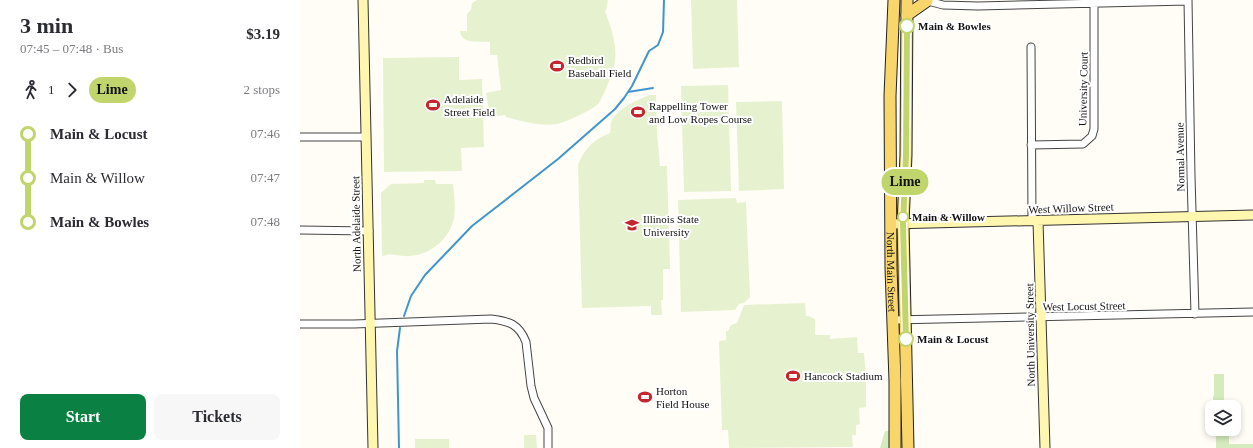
<!DOCTYPE html>
<meta charset="utf-8">
<style>
:root{--surface:#fff;--page:#f7f7f7;--text:#2b2b33;--muted:#7c7c81;--accent:#0b8043}
body{margin:0;font-family:"Times New Roman",serif;background:var(--page);color:var(--text);height:100vh;display:flex;flex-direction:column;font-size:15px;white-space:nowrap}
*{box-sizing:border-box;margin:0}
p{font-size:13px;color:var(--muted)}
.icon{flex:none;width:22px;height:22px;fill:none;stroke:currentColor;stroke-width:2;stroke-linecap:round;stroke-linejoin:round}
.map{position:relative;flex:1;overflow:hidden}
.drawer{display:flex;flex-direction:column;background:var(--surface);width:300px}
.drawer>*{flex:none}
.badge{padding:0 8px;border-radius:13px;font-size:14px;line-height:26px}
.tools{position:absolute;left:905px;top:400px;display:grid;gap:8px}
.tools a{display:grid;place-items:center;width:36px;height:36px;border-radius:8px;background:var(--surface);box-shadow:0 2px 6px #0003;font-size:20px}
.map>.badge{position:absolute;translate:-50% -50%;box-shadow:0 0 0 2px #fff}
.legs{display:flex;align-items:center;gap:6px;height:44px;padding:0 20px;font-size:13px}
.legs p{margin-inline-start:auto}
.overview{display:flex;align-items:center;justify-content:space-between;height:68px;padding:0 20px}
h1{font-size:22px;font-weight:800;line-height:30px}
.cta{display:flex;gap:8px;margin-top:auto;padding:8px 20px}
.cta a{flex:1;height:46px;border-radius:8px;background:var(--accent);color:#fff;font-size:16px;font-weight:800;line-height:46px;text-align:center}
.cta a+a{background:var(--page);color:var(--text)}
ul{padding:0 20px;list-style:none}
li{display:flex;align-items:center;gap:14px;height:44px;font-size:15px}
li i{display:grid;place-items:center;width:6px;height:100%;margin:0 5px;background:currentColor}
li i::after{content:'';width:10px;height:10px;margin:-5px;border:3px solid;border-radius:50%;background:var(--surface)}
li p{margin-inline-start:auto}
li:first-child i{background:linear-gradient(#0000 50%,currentColor 0)}
li:last-child i{background:linear-gradient(currentColor 50%,#0000 0)}
main{display:flex;flex:1;min-height:0}
.map>svg:first-child{display:block}
.green{fill:#d5ebbd}
.pitch{fill:#e6f2cf}
.lines{fill:none;stroke-linecap:round;stroke-linejoin:round}
.stream{stroke:#3f96cf;stroke-width:2}
.street-casing{stroke:#444;stroke-width:9}
.secondary-casing{stroke:#333;stroke-width:11}
.primary-casing{stroke:#222;stroke-width:13}
.street{stroke:#fff;stroke-width:7}
.secondary{stroke:#fff6b0;stroke-width:9}
.primary{stroke:#f9d66b;stroke-width:11}
.line-1-casing{stroke:#fff;stroke-width:9}
.line-1{stroke:#c0d66c;stroke-width:6}
.stop-1-dot{fill:#fff;stroke:#c0d66c;stroke-width:2}
.labels{text-anchor:middle;stroke-width:4;stroke-linejoin:round;paint-order:stroke}
.stop-label{font-size:11px;font-weight:bold;fill:#111;stroke:#fff;text-anchor:start}
.poi-label{font-size:11px;fill:#111;stroke:#fff;text-anchor:start}
.street-label{font-size:11px;fill:#111;stroke:#fff}
</style>
<main>
<section class="drawer">
<div class="overview"><div><h1>3 min</h1><p>07:45 – 07:48 · Bus</p></div><b>$3.19</b></div>
<div class="legs"><svg class="icon" aria-label="walk" viewBox="0 0 24 24"><circle cx="13" cy="4" r="2"/><path d="M13 8l-2 6 4 7M11 14l-3 7M7 12l3-4h3l4 4"/></svg>1<svg class="icon" aria-label="forward" viewBox="0 0 24 24"><path d="M9 5l7 7-7 7"/></svg><b class="badge" style="background:#c0d66c;color:#111">Lime</b><p>2 stops</p></div>
<ul>
<li><i style="color:#c0d66c"></i><b>Main &amp; Locust</b><p>07:46</p></li>
<li><i style="color:#c0d66c"></i><span>Main &amp; Willow</span><p>07:47</p></li>
<li><i style="color:#c0d66c"></i><b>Main &amp; Bowles</b><p>07:48</p></li>
</ul>
<div class="cta"><a>Start</a><a>Tickets</a></div>
</section>
<div class="map">
<svg width="953" height="448" viewBox="0 0 953 448">
<rect width="100%" height="100%" fill="#fffdf5"/>
<path class="green" d="M914,374h10v33h-11v-10l1,-2z
M916,429h13v15h24v4h-37z
M585,431h6v17h-11z"/>
<path class="pitch" d="M177,0h131l-2,10 -1,1c6,16 12,33 10,50 -1,9 -12,37 -17,43 -6,6 -32,18 -41,20 -15,3 -36,-3 -51,-7l-1,-2 -15,2 -4,-24 15,-3 -4,-35h-7v-13c-10,-1 -29,3 -30,-11h7v-17l4,-4 1,-7z
M391,0h46l2,67 -46,2z
M159,57v23l23,-1 2,68 -23,1 1,23 -78,1 -1,-114z
M428,85l3,106 -47,1 -3,-106z
M350,95h6l1,37 3,34h7l3,103h-7v31h-2l1,15h-11v-9l-69,2 -4,-143c6,-16 16,-26 32,-32 1,-4 0,-10 2,-13 7,-12 26,-21 38,-25z
M482,101l2,88 -45,2 -3,-89z
M124,180h11l1,4h17c1,11 3,23 1,34 -4,20 -23,37 -44,38 -5,1 -10,-1 -15,-1 -4,-1 -9,0 -13,1l-1,-63 10,-9 33,-1z
M436,198l1,5 9,-1 4,95 -6,6 -5,1 -4,6 -54,2 -3,-112z
M505,303l1,13h3l6,3v16h15v4l27,-2 1,16h6l2,25v29l-7,1 1,16 -4,1v10h-4l1,12 -124,1 -1,-18h-6l-3,-89 7,-1v-9h2l3,-6 6,-2 7,-18z
M224,435h12l1,13h-13z
M115,439h34v9h-34z"/>
<g class="lines">
<path class="stream" d="M328,92l25,-4
M104,316l7,-20 14,-21 47,-49 86,-67 57,-50 9,-11 8,-12 17,-35 9,-6 5,-13 1,-32
M99,448l-2,-97 3,-23"/>
<defs>
<path id="street" d="M624,0l19,5 35,1 210,-5
M888,0l3,176 4,138
M731,47l1,174
M0,137h66
M731,145l52,-1 9,-8 2,-7v-126
M0,230l69,1
M593,320l360,-8
M0,324h54l137,-5c18,2 28,5 35,23l5,44 3,12 14,30v20"/>
<path id="secondary" d="M63,0l10,448
M738,221l7,227
M591,224l362,-9"/>
<g id="primary">
<path id="s1" d="M594,0l-4,96 1,172 4,113v67"/>
<path d="M607,0l-1,155 -3,68 5,225"/>
<path d="M607,15l20,-14"/>
</g>
</defs>
<use href="#street" class="street-casing"/>
<use href="#secondary" class="secondary-casing"/>
<use href="#primary" class="primary-casing"/>
<use href="#street" class="street"/>
<use href="#secondary" class="secondary"/>
<use href="#primary" class="primary"/>
</g>
<g class="lines">
<defs>
<path id="line-1" d="M606,339l-3,-115 3,-69 1,-129"/>
</defs>
<use href="#line-1" class="line-1-casing"/>
<use href="#line-1" class="line-1"/>
</g>
<defs>
<symbol id="stadium-bare" viewBox="-9 -9 18 18"><path d="M0-5a6.5 5 0 1 0 0 10a6.5 5 0 1 0 0-10ZM-3.5-1.8h7v3.6h-7Z" fill="#c4262e" stroke="#fff" stroke-width="2.5" paint-order="stroke"/></symbol>
<symbol id="university-bare" viewBox="-9 -9 18 18"><path d="M0-5L7-2L0 1L-7-2ZM-4 1L0 2.5L4 1V4Q0 6-4 4Z" fill="#c4262e" stroke="#fff" stroke-width="2.5" paint-order="stroke"/></symbol>
</defs>
<g fill-rule="evenodd">
<use href="#stadium-bare" x="247" y="56" width="20" height="20"/>
<use href="#stadium-bare" x="123" y="95" width="20" height="20"/>
<use href="#stadium-bare" x="328" y="102" width="20" height="20"/>
<use href="#university-bare" x="322" y="215" width="20" height="20"/>
<use href="#stadium-bare" x="483" y="366" width="20" height="20"/>
<use href="#stadium-bare" x="335" y="387" width="20" height="20"/>
</g>
<g class="stop-1-dot">
<circle cx="607" cy="26" r="7"/>
<circle cx="603" cy="217" r="5"/>
<circle cx="606" cy="339" r="7"/>
</g>
<g class="labels">
<g class="stop-label">
<text x="618" y="30">Main &amp; Bowles</text>
<text x="612" y="221">Main &amp; Willow</text>
<text x="617" y="343">Main &amp; Locust</text>
</g>
<g class="poi-label">
<text x="268" y="64">Redbird<tspan x="268" dy="13">Baseball Field</tspan></text>
<text x="144" y="103">Adelaide<tspan x="144" dy="13">Street Field</tspan></text>
<text x="349" y="110">Rappelling Tower<tspan x="349" dy="13">and Low Ropes Course</tspan></text>
<text x="343" y="223">Illinois State<tspan x="343" dy="13">University</tspan></text>
<text x="504" y="380">Hancock Stadium</text>
<text x="356" y="395">Horton<tspan x="356" dy="13">Field House</tspan></text>
</g>
<g class="street-label">
<text transform="translate(783 89) rotate(-89)" y="4">University Court</text>
<text transform="translate(880 157) rotate(-91)" y="4">Normal Avenue</text>
<text transform="translate(771 208) rotate(-2)" y="4">West Willow Street</text>
<text transform="translate(56 224) rotate(-91)" y="4">North Adelaide Street</text>
<text dy="4" stroke="none"><textPath href="#s1" startOffset="272">North Main Street</textPath></text>
<text transform="translate(784 306) rotate(-1)" y="4">West Locust Street</text>
<text transform="translate(730 335) rotate(-91)" y="4">North University Street</text>
</g>
</g>
</svg>
<div class="tools">
<a><svg class="icon" aria-label="layers" viewBox="0 0 24 24"><path d="M12 4l9 5-9 5-9-5zM3 14l9 5 9-5"/></svg></a>
</div>
<b class="badge" style="left:605px;top:182px;background:#c0d66c;color:#111">Lime</b>
</div>
</main>
